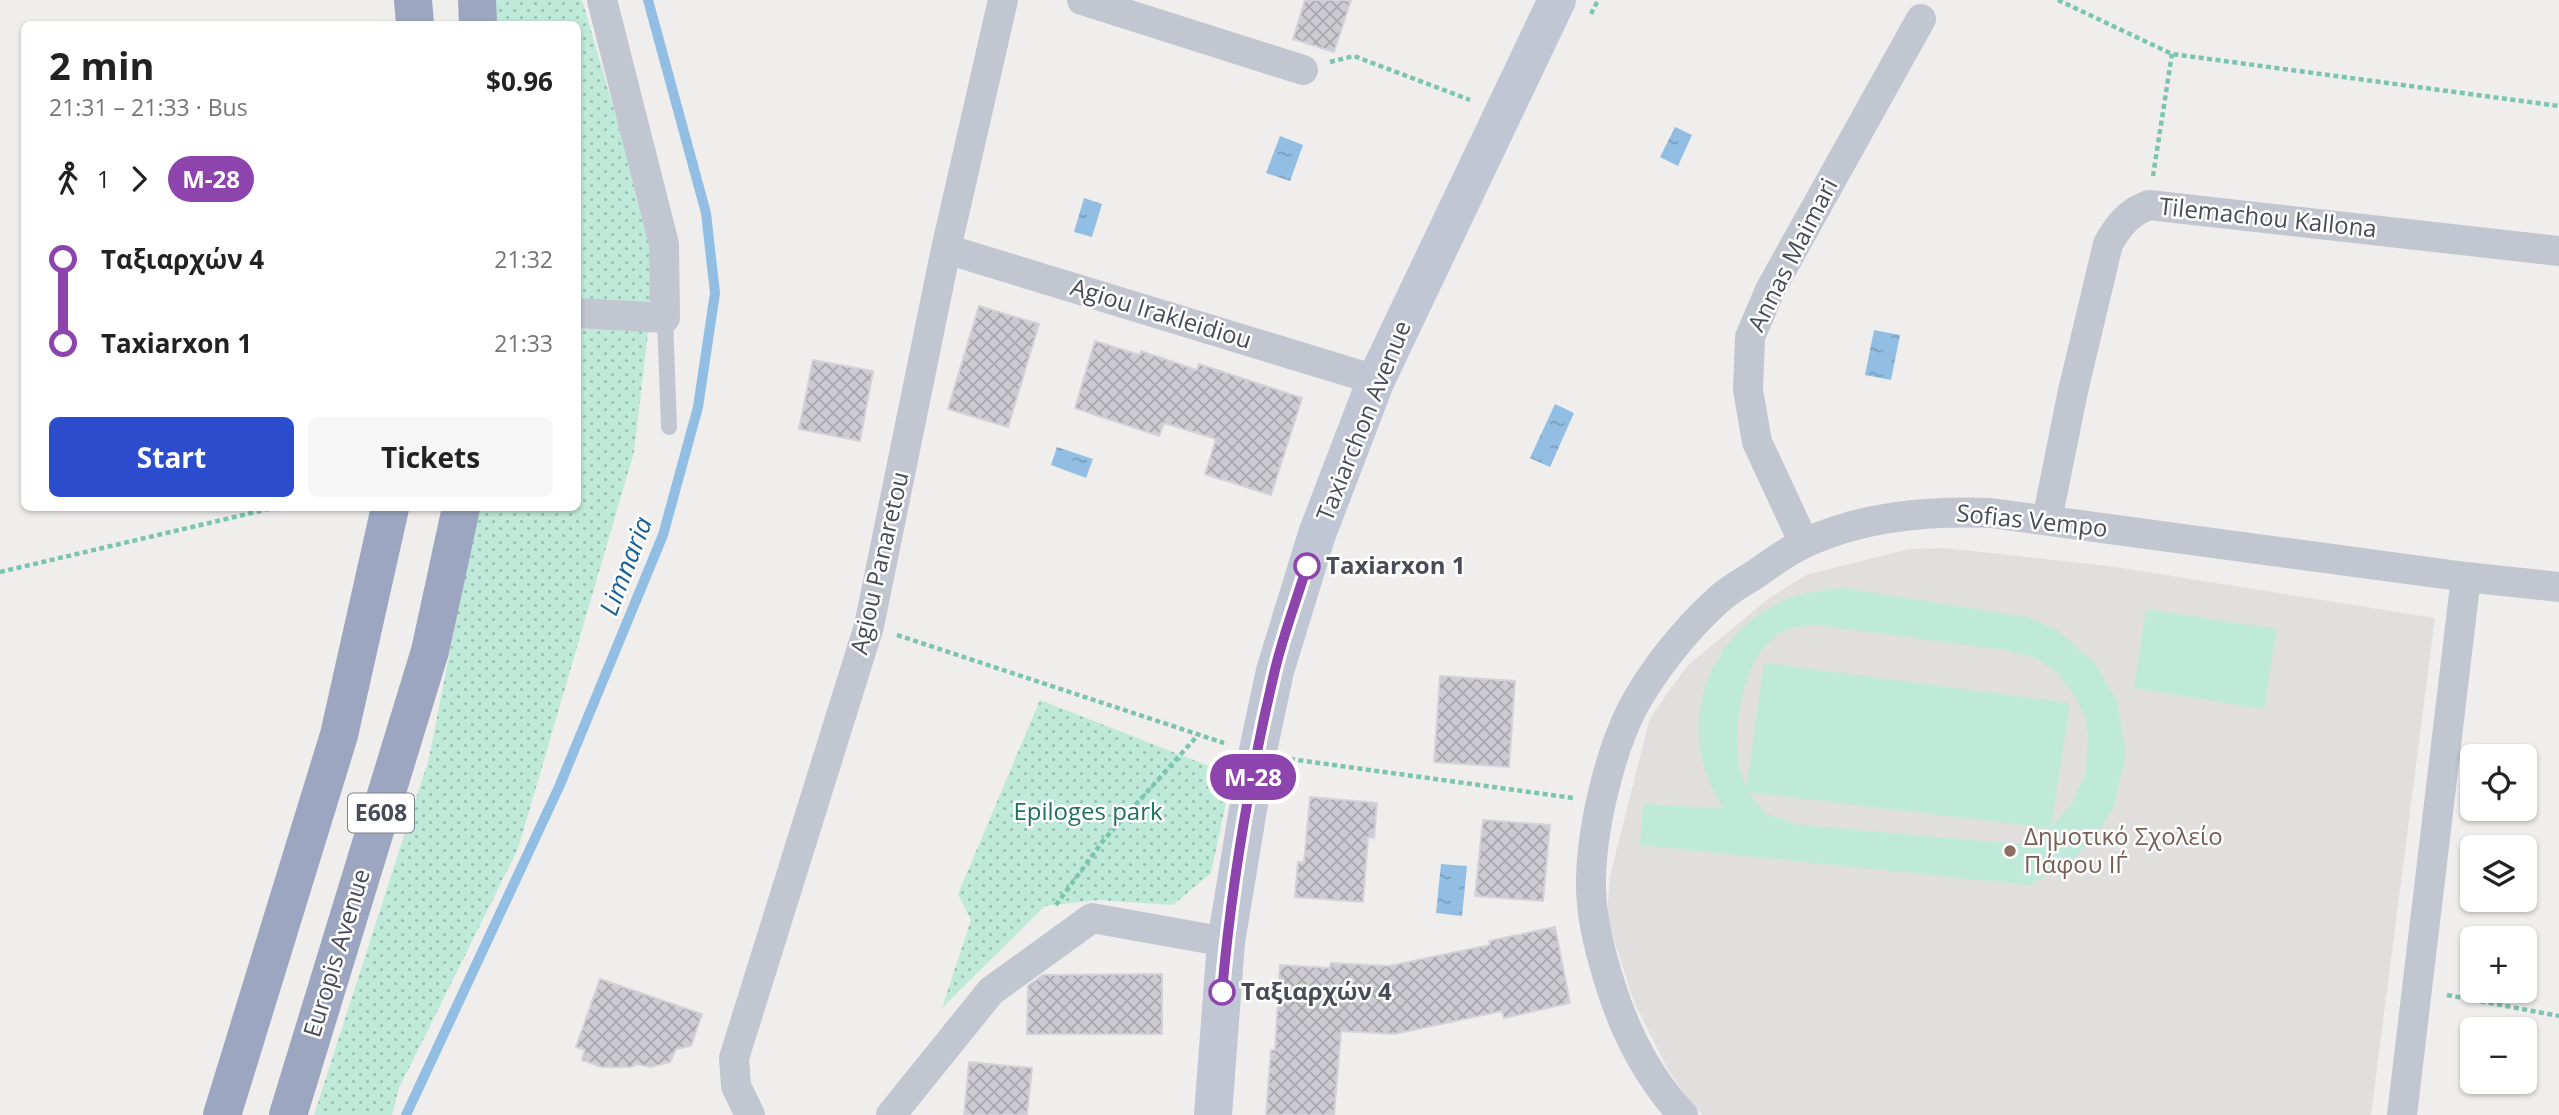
<!DOCTYPE html>
<meta charset="utf-8">
<style>
:root{--surface:#fff;--page:#f6f6f6;--text:#222;--muted:#767676;--accent:#2b4ccc}
body{margin:0;font-family:"Open Sans",sans-serif;background:var(--page);color:var(--text);height:100vh;display:flex;flex-direction:column;font-size:26px;white-space:nowrap}
*{box-sizing:border-box;margin:0}
p{font-size:23px;color:var(--muted)}
.icon{flex:none;width:38px;height:38px;fill:none;stroke:currentColor;stroke-width:2;stroke-linecap:round;stroke-linejoin:round}
.map{position:relative;flex:1;overflow:hidden}
.sheet{position:absolute;left:21px;top:21px;width:560px;height:490px;display:flex;flex-direction:column;background:var(--surface);border-radius:10px;box-shadow:0 2px 5px #0004}
.sheet>*{flex:none}
.badge{padding:0 14px;border-radius:23px;font-size:24px;line-height:46px}
.controls{position:absolute;left:2460px;top:744px;display:grid;gap:14px}
.controls a{display:grid;place-items:center;width:77px;height:77px;border-radius:10px;background:var(--surface);box-shadow:0 2px 5px #0004;font-size:35px}
.map>.badge{position:absolute;translate:-50% -50%;box-shadow:0 0 0 4px #fff}
.legs{display:flex;align-items:center;gap:10px;height:77px;padding:0 28px;font-size:23px}
.legs p{margin-inline-start:auto}
.summary{display:flex;align-items:center;justify-content:space-between;height:119px;padding:0 28px}
h1{font-size:38px;font-weight:700;line-height:52px}
.action{display:flex;gap:14px;margin-top:auto;padding:14px 28px}
.action a{flex:1;height:80px;border-radius:10px;background:var(--accent);color:#fff;font-size:28px;font-weight:700;line-height:80px;text-align:center}
.action a+a{background:var(--page);color:var(--text)}
ul{padding:0 28px;list-style:none}
li{display:flex;align-items:center;gap:24px;height:84px;font-size:26px}
li i{display:grid;place-items:center;width:10px;height:100%;margin:0 9px;background:currentColor}
li i::after{content:'';width:18px;height:18px;margin:-9px;border:5px solid;border-radius:50%;background:var(--surface)}
li p{margin-inline-start:auto}
li:first-child i{background:linear-gradient(#0000 50%,currentColor 0)}
li:last-child i{background:linear-gradient(currentColor 50%,#0000 0)}
.map>svg:first-child{display:block}
.education{fill:#e0dfde}
.green{fill:#bfe9d9;fill-rule:evenodd}
.park{fill:url(#park-dots)}
.water{fill:url(#water-ripples)}
.lines{fill:none;stroke-linecap:round;stroke-linejoin:round}
.stream{stroke:#91bee2;stroke-width:10}
.building{fill:url(#building-cross-hatch);stroke:#d2d2d8;stroke-width:2}
.path{stroke:#7bc4b1;stroke-width:4.5;stroke-dasharray:5 3.5;stroke-linecap:butt}
.service{stroke:#c2c6d1;stroke-width:16}
.minor{stroke:#c2c6d1;stroke-width:30}
.secondary{stroke:#c1c6d4;stroke-width:38}
.trunk{stroke:#9ca6c0;stroke-width:38}
.line-1-casing{stroke:#fff;stroke-width:16}
.line-1{stroke:#8e44ad;stroke-width:10}
.stop-1-dot{fill:#fff;stroke:#8e44ad;stroke-width:3.5}
.education-dot{fill:#8d6e63;stroke:#fff;stroke-width:2.5}
.labels{text-anchor:middle;stroke-width:5;stroke-linejoin:round;paint-order:stroke}
.shield{fill:#fff;stroke:#7e828a;stroke-width:2}
.shield-label{font-size:23px;font-weight:bold;fill:#474c58}
.street-label{font-size:24px;fill:#474c58;stroke:#fff}
.stop-label{font-size:24px;font-weight:bold;fill:#474c58;stroke:#fff;text-anchor:start}
.park-label{font-size:24px;fill:#20725c;stroke:#fff}
.education-label{font-size:24px;fill:#785e54;stroke:#fff;text-anchor:start}
.water-label{font-size:26px;font-style:italic;fill:#1a6198;stroke:#fff}
</style>
<div class="map">
<svg width="2559" height="1115" viewBox="0 0 2559 1115">
<defs>
<pattern id="park-dots" width="8" height="8" patternUnits="userSpaceOnUse" patternTransform="scale(1.75)"><rect width="8" height="8" fill="#bfe9d9"/><path d="M2 2h.1M6 6h.1" fill="none" stroke="#9dbfb3" stroke-width="1.8" stroke-linecap="round"/></pattern>
<pattern id="water-ripples" width="26" height="14" patternUnits="userSpaceOnUse" patternTransform="scale(1.75)"><rect width="26" height="14" fill="#91bee2"/><path d="M2 4q2-2 4 0t4 0M15 11q2-2 4 0t4 0" fill="none" stroke="#789dba"/></pattern>
<pattern id="building-cross-hatch" width="8" height="8" patternUnits="userSpaceOnUse" patternTransform="scale(1.75)"><rect width="8" height="8" fill="#cbcbd1"/><path d="M0 0l8 8M0 8l8-8" fill="none" stroke="#a7a7ac"/></pattern>
</defs>
<rect width="100%" height="100%" fill="#f0eeed"/>
<path class="education" d="M1944,548l165,18 326,52 -64,497h-668l-13,-12 -24,-37 -32,-64 -27,-84 3,-42 40,-158 37,-52 81,-67 38,-24 103,-26z"/>
<path class="green" d="M1843,588l185,29 30,14 37,32 22,38 9,53 -12,52 -19,32 -33,31 -34,16 -388,-40 3,-41 80,4c-8,-14 -16,-29 -20,-44 -18,-68 19,-137 82,-164 18,-8 39,-10 58,-12zM1824,626l180,24 32,8 22,15 19,27 7,16 4,20 -3,38 -14,31 -20,22 19,-124 -306,-40 -18,126c-2,-10 -7,-21 -8,-31 -4,-43 8,-122 59,-131 9,-2 19,-1 27,-1zM1747,792l302,36 -28,16 -222,-19 -32,-11z
M2146,609l131,20 -13,80 -130,-21z"/>
<path class="park" d="M480,0h102l75,256 -23,196 -116,397 -119,239 -7,27h-78l115,-357 49,-250h100v-484h-97z
M1040,700l192,75 -21,98 -38,32 -75,-5 -53,6 -103,102 29,-88 -13,-26z"/>
<path class="water" d="M1675,127l17,8 -14,31 -18,-9z
M1280,136l23,9 -13,36 -24,-8z
M1084,198l18,6 -10,33 -18,-5z
M1874,330l26,5 -9,45 -26,-5z
M1555,404l19,9 -24,54 -20,-9z
M1057,447l36,12 -7,19 -35,-13z
M1441,864l26,2 -5,50 -26,-3z"/>
<g class="lines">
<path class="stream" d="M406,1115l153,-328 104,-252 35,-128 17,-114 -9,-80 -58,-213"/>
</g>
<path class="building" d="M1305,0h46l-17,52 -41,-13z
M979,306l60,18 -31,103 -60,-18z
M1095,341l45,14 1,-4 56,19 2,-6 103,34 -31,97 -66,-21 11,-35 -52,-16 -5,13 -84,-28z
M813,360l60,11 -13,70 -61,-12z
M1440,676l75,5 -6,86 -75,-5z
M1310,797l67,6 -3,35 -6,-1 -5,65 -68,-5 3,-35 6,1z
M1483,820l67,5 -7,76 -68,-5z
M1555,927l15,76 -66,15 -2,-7 -108,23 -53,-3 -7,84h-68l5,-65h4l5,-85 50,3 1,-5 58,3 101,-21 -1,-4z
M1162,974v60h-135l1,-48 15,-11z
M600,979l102,35 -11,32 -15,3 -6,13 -19,5 -14,-3 -6,3h-29l-20,-7 3,-10 -9,-3z
M969,1062l63,6 -5,47h-63z"/>
<g class="lines">
<path class="path" d="M2058,0l114,54 387,52
M1591,14l7,-14
M1330,62l24,-6 116,44
M2153,176l19,-122
M0,572l273,-64
M897,635l327,108
M1290,759l283,39
M1056,905l47,-64 96,-107
M2447,995l112,21"/>
<path class="service" d="M665,318l4,109"/>
<path class="minor" d="M1082,0l221,70
M946,249l430,131
M578,313l87,5 -1,-74 -62,-244
M2047,520l26,-129 35,-147c10,-18 21,-32 41,-39l410,46
M1804,543l-47,-101 -9,-52 2,-53 20,-47 151,-271
M750,1115l-14,-29 -2,-28 135,-432 77,-377 57,-249
M891,1115l100,-124 101,-73 134,24
M1683,1115c-34,-36 -57,-81 -72,-128 -10,-32 -19,-64 -20,-98 -1,-54 17,-132 41,-180 21,-39 52,-78 85,-108 12,-12 29,-20 43,-30 14,-10 29,-21 45,-28 58,-27 123,-32 186,-30l475,64 93,10
M2402,1115l64,-538"/>
<path class="secondary" d="M1213,1115l13,-173 31,-187 18,-84 42,-137 59,-154 181,-380"/>
<path class="trunk" d="M413,0l2,24
M477,0l1,24
M222,1115l117,-380 51,-227
M288,1115l142,-464 31,-143"/>
</g>
<g class="lines">
<defs>
<path id="line-1" d="M1222,992c9,-104 28,-216 52,-318 8,-36 22,-72 33,-108"/>
</defs>
<use href="#line-1" class="line-1-casing"/>
<use href="#line-1" class="line-1"/>
</g>
<g class="stop-1-dot">
<circle cx="1307" cy="566" r="12"/>
<circle cx="1222" cy="992" r="12"/>
</g>
<circle class="education-dot" cx="2010" cy="851" r="7"/>
<g class="labels">
<rect class="shield" x="348" y="793.5" width="66" height="39" rx="5"/>
<g class="shield-label">
<text x="381" y="821">E608</text>
</g>
<g class="street-label">
<text transform="translate(2268 218) rotate(6)" y="8">Tilemachou Kallona</text>
<text transform="translate(1793 255) rotate(-63)" y="8">Annas Maimari</text>
<text transform="translate(1161 314) rotate(17)" y="8">Agiou Irakleidiou</text>
<text transform="translate(1364 421) rotate(-68)" y="8">Taxiarchon Avenue</text>
<text transform="translate(2032 521) rotate(6)" y="8">Sofias Vempo</text>
<text transform="translate(880 563) rotate(-77)" y="8">Agiou Panaretou</text>
<text transform="translate(337 953) rotate(-73)" y="8">Europis Avenue</text>
</g>
<g class="stop-label">
<text x="1326" y="574">Taxiarxon 1</text>
<text x="1241" y="1000">Ταξιαρχών 4</text>
</g>
<g class="park-label">
<text x="1088" y="820">Epiloges park</text>
</g>
<g class="education-label">
<text x="2024" y="845">Δημοτικό Σχολείο<tspan x="2024" dy="28">Πάφου ΙΓ΄</tspan></text>
</g>
<g class="water-label">
<text transform="translate(626 566) rotate(-69)" y="9">Limnaria</text>
</g>
</g>
</svg>
<div class="controls">
<a><svg class="icon" aria-label="locate" viewBox="0 0 24 24"><circle cx="12" cy="12" r="6"/><path d="M12 2v4M12 18v4M2 12h4M18 12h4"/></svg></a>
<a><svg class="icon" aria-label="layers" viewBox="0 0 24 24"><path d="M12 4l9 5-9 5-9-5zM3 14l9 5 9-5"/></svg></a>
<a>+</a>
<a>−</a>
</div>
<b class="badge" style="left:1253px;top:777px;background:#8e44ad;color:#fff">M-28</b>
<section class="sheet">
<div class="summary"><div><h1>2 min</h1><p>21:31 – 21:33 · Bus</p></div><b>$0.96</b></div>
<div class="legs"><svg class="icon" aria-label="walk" viewBox="0 0 24 24"><circle cx="13" cy="4" r="2"/><path d="M13 8l-2 6 4 7M11 14l-3 7M7 12l3-4h3l4 4"/></svg>1<svg class="icon" aria-label="forward" viewBox="0 0 24 24"><path d="M9 5l7 7-7 7"/></svg><b class="badge" style="background:#8e44ad;color:#fff">M-28</b></div>
<ul>
<li><i style="color:#8e44ad"></i><b>Ταξιαρχών 4</b><p>21:32</p></li>
<li><i style="color:#8e44ad"></i><b>Taxiarxon 1</b><p>21:33</p></li>
</ul>
<div class="action"><a>Start</a><a>Tickets</a></div>
</section>
</div>
